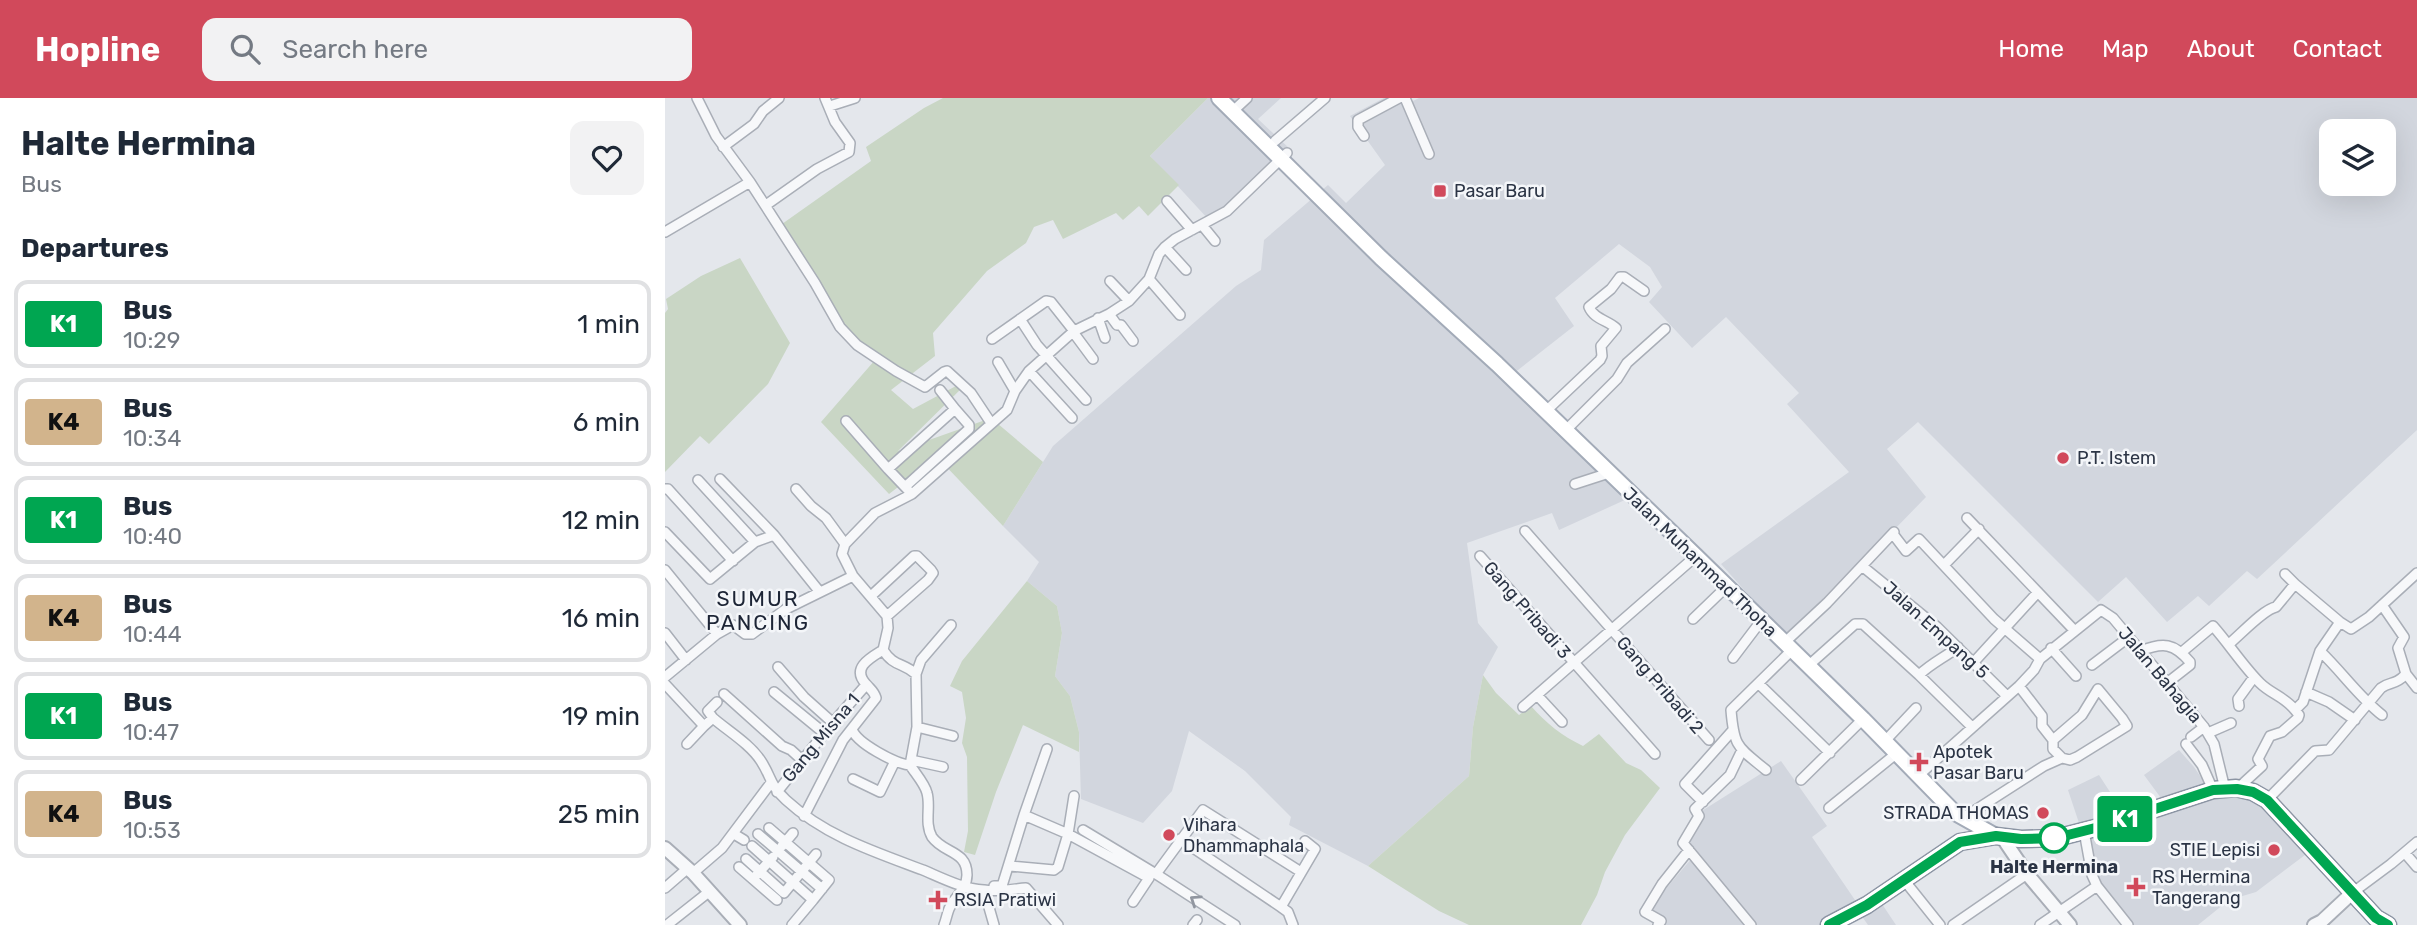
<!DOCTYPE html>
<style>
:root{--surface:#fff;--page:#f2f2f3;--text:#1f2937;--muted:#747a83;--line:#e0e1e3;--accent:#d1495b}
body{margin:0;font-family:Rubik,sans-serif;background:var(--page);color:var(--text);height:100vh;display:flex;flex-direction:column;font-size:26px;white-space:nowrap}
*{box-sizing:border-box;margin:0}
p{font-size:23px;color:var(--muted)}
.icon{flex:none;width:38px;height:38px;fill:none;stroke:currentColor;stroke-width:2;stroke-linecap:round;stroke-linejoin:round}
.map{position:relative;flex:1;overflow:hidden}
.panel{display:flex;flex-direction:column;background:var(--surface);width:665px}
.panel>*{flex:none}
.badge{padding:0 14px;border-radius:5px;font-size:24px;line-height:46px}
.controls{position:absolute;left:1654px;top:21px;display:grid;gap:14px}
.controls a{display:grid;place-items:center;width:77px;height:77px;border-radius:14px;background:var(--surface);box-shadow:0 7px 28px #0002;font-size:35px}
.map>.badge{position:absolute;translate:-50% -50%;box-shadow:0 0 0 4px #fff}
h2{padding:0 21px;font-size:26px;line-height:63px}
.round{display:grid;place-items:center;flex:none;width:74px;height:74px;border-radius:14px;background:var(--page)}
.headline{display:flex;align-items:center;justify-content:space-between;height:119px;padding:0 21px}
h1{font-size:33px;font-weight:700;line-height:52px}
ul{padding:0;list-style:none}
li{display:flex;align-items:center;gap:21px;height:88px;margin:0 14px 10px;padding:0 7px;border:4px solid var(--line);border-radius:14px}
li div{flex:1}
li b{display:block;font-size:26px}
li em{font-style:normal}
li .badge{min-width:77px;font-weight:700;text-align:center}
header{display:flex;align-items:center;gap:42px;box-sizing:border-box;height:98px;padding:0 35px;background:var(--accent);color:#fff}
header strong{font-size:33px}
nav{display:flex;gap:38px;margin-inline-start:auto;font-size:24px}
.search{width:490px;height:63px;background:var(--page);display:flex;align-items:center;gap:18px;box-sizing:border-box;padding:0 24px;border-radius:14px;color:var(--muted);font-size:26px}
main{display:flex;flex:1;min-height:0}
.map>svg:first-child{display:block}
.built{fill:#d2d6de;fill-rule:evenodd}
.green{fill:#c9d6c5}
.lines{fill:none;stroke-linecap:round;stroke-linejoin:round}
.minor-casing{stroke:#a9aeb7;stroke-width:12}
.tertiary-casing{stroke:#a9aeb7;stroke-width:16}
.primary-casing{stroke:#a3abb8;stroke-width:18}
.trunk-casing{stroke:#8b94a3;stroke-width:19}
.minor{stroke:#f7f8fa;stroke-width:9}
.tertiary{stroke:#f7f8fa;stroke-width:12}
.primary{stroke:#fff;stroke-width:14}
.trunk{stroke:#fff;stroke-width:16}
.oneway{stroke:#9196a0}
.line-casing{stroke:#fff;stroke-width:16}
.line{stroke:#00a651;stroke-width:10}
.poi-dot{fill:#d1495b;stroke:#f4f6f9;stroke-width:2.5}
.stop-dot{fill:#fff;stroke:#00a651;stroke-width:3.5}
.labels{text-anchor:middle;stroke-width:5;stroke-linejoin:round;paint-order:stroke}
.poi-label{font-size:18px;fill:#2b3445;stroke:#f4f6f9;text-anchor:start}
.street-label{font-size:18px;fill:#2b3445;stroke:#f4f6f9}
.stop-label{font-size:18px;font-weight:bold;fill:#2b3445;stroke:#f4f6f9}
.quarter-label{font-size:21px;letter-spacing:2px;fill:#1d2536;stroke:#f4f6f9}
</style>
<header>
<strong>Hopline</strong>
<div class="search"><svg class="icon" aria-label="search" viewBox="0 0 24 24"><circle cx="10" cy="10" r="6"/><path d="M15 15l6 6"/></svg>Search here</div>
<nav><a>Home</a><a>Map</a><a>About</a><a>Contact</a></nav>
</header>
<main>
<section class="panel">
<div class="headline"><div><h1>Halte Hermina</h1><p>Bus</p></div><a class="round"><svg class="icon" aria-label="heart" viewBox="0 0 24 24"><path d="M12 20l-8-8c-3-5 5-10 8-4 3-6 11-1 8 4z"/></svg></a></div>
<h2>Departures</h2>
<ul>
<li><span class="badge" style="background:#00a651;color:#fff">K1</span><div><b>Bus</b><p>10:29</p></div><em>1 min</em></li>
<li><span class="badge" style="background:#d2b48c;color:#111">K4</span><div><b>Bus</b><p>10:34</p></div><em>6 min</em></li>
<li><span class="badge" style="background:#00a651;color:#fff">K1</span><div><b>Bus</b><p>10:40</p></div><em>12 min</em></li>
<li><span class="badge" style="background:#d2b48c;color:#111">K4</span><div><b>Bus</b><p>10:44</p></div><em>16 min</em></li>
<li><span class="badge" style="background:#00a651;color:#fff">K1</span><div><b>Bus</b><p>10:47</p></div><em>19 min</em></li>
<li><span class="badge" style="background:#d2b48c;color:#111">K4</span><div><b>Bus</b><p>10:53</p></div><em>25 min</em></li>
</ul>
</section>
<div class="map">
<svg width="1752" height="827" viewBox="0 0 1752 827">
<rect width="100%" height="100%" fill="#e4e7ec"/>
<path class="built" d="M543,0h73l-23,21 32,30 -62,62 -19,9 -59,-64z
M719,0h22l3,5 10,-5h998v332l-160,149 -10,-8 -38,35 -11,-10 -31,26 -41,-45 -28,25 -180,-180 -31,27 39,48 -138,142 -67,-75 128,-92 -62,-68 12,-11 -73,-76 -34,31 -43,-46 13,-15 -12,-20 -31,-23 -64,54 19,28 -70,55 123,118 -68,31 -7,-17 -85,30 11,80 20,24 -15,28 -10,52 -4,49 -101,90 -79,-41 2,-8 -46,-46 -56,-40 -17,60 -29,32 -62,-24 -2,-67 -9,-36 -15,-20 7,-43 -5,-27 -30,-25 12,-19 -36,-36 50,-80 183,-160 25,-16 3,-30 64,-55 18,18 39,-38 -35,-49zM1666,33h52v53h-52z
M1514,652l15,17 21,31 12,-3 29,2 53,55 -53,40 -27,8 -31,25h-69l-34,-39 -12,-51 -15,-45 31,-15 11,17 6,20 45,-14 -17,-23z
M1116,663l46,65 -15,11 45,66 17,-11 22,33h-28l-7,-10 -20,10h-179l-15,-14 45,-53 -12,-15 17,-29z"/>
<path class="green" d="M278,0h265l-58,58 29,29 -31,31 -9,-10 -16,14 -7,-7 -53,26 -10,-19 -19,7 -8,16 -39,28 -54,62 2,23 -44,34 22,19 43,-23 9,-1 -67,66 93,-33 52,44 -40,64 -66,-69 -48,37 -68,-72 54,-62 -35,-28 -58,-108 89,-63 -5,-14 58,-39z
M75,160l50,85 -22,41 -59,60 -9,-8 -35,36v-159l3,-4 -2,-10 35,-23z
M362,483l30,25 5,27 -7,43 15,20 9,36v20l-56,-27 -27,67 -21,63 -11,-3 4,-21 -1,-74 -5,-14 4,-25 -4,-26 -12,-6 12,-25z
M818,577l13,18 23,22 12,-9c15,17 31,30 52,40l16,-12 27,29 15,7 19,18 -35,47 -20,37 -8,23 -16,30h-112l-30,-14 -71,-45 101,-90 4,-49z"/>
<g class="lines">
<defs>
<path id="minor" d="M740,0l24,56
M165,8l25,-8
M568,13l14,-13
M699,38l-6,-9v-7l41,-22
M610,43l50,-43
M58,49l31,-23 9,-13 16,-13
M85,84l65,101 25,44 17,18 39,26 29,16 19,-15 3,-1 24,22 20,30
M502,103l25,29
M101,107l51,-36 32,-17 1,-9 -15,-21 -10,-24
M537,127l13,16
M0,134l85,-50 -34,-46 -19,-38
M500,149l21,23
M484,181l31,36
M445,183l19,20
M444,216l8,11h4l12,16
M433,220l7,20
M355,221l17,26 49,55
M408,234l20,27
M327,241l54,-38 5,1 23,29
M333,264l17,29
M364,273l43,47
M275,292l15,19
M880,314l55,-52 2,-4 -1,-10 15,-18c-9,-8 -22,-9 -27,-21l22,-18 9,-12h4l20,14
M181,323l42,48 67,-60 14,16v4l-63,57
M900,333l52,-52 10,-16 38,-34
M223,371l20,21
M55,381l54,56 45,56
M33,382l57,62
M910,386l34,-11
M0,391h3l65,72
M131,391l15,17 15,12 19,26
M1302,420l107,112
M860,433l184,209
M0,434l45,47 45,-37 19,-7
M1228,436l13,17 13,-12 75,80 46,40
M815,458l175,198
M1279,467l35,-36
M1197,468l75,61 70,69
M0,472l52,64
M1620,476l10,10
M206,498l43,-40h3l14,14 2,3 -5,7 -41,36
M1717,507l22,32 -6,11 8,26 11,14
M1028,521l30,-29 -2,-6
M0,535l21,27
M1119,545l43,-40 67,-71
M1564,546c12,-10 35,-35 47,-37l19,-23 45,38 11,7 18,-12 48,-44
M1386,550l25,28
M1476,553c22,-9 33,-8 49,11v3l-23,18
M1655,553c22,21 39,46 62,64
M1517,554l31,-26c16,18 30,40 47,57 11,11 25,14 35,27l8,-8 17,-51 20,-29
M1068,560l28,-37
M1309,564l64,-70
M1427,567l37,-28
M1143,568l47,-42h8l56,51 53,52
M113,569l26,30 28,25
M251,576l5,-14 30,-35
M1254,577c14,-13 25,-17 39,-28
M0,579l52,-43 16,-9 12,9h7l34,-25 67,-33
M1095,584v3l70,68
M0,586l39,42 9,-8c15,13 37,26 48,43 11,17 8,23 25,39 39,36 89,52 137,70 19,8 40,19 61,20 14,2 29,-1 42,-2l32,37
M1354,588l23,30v10l11,14v9l9,9 8,2 7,-3 50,-31 -5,-8 -24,-29 -16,26 -29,25
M109,594l50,41
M1641,594l23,10 26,18
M59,596l58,52 9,4 11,10
M872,597l25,27
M1574,608l-1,-7 16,-22
M858,609l173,-151
M48,620l-5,-7 9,-9
M252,629l36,9
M187,631c4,14 44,35 58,36
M1543,635l23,-10
M1526,639l13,-10
M1220,643l31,-33
M22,646l17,-18
M1521,646l16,21 11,25
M1077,652l-12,25 -35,34 4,7 -16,27 68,82
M246,662l32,7
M1101,672c-28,-23 -32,-22 -35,-60l61,-60
M1254,677l100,-89 15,-16 6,-11 61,-49 12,8 91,109 10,17 11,45
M188,681l27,13 15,-31
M1136,682l62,-61
M1572,691l25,-23 -4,-7 12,-23 12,-4 16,-14 1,-3 -4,-5
M112,694l53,-66 36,-41
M409,698l-6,38 81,44 -16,24
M1602,702l48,-49 14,-1 52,-62c9,-7 14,-2 25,-14
M1038,704l-18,-18 48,-54
M1164,710l68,-55
M139,718l39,-76 33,-42c-2,-7 -5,-8 -10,-14 -15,-16 4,-26 17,-34
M1298,720l81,-52 18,-8
M104,730l60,52 -16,20
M418,732l73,44 79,51
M1419,733l8,44 5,11 31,39
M69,736l10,6
M93,736l64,55
M515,741l101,68 7,5 5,13
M87,748l61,54 -21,25
M117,748l11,-13
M1740,755l12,14
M81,761l38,34 32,-39
M345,768l44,4 4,-3 10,-33 -44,-19 23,-66
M74,769l38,33
M28,775l29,-25 48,-64
M491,776l47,-64 98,62
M88,781l20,-22
M1239,782l36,45
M329,788h8l22,-71
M0,790l23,-20
M319,792l10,35
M1687,795l39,-29 26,-22
M616,809l34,-58 -10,-8
M2,827l43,-34
M279,827c2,-5 3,-11 5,-16 5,-12 18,-20 18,-34 0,-25 -23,-21 -35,-38 -8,-14 -1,-30 -5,-44 -2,-9 -12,-20 -17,-28l7,-38 -1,-53c-14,-12 -22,-7 -33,-24l5,-22 -1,-12 -34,-40 -11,-22 3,-10 30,-31 37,-19 95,-84 8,-19 14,-20 45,-40 35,-17 20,-13 20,-22 10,-25 6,-7 10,-8 52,-28 60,-58
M528,827l4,-5
M993,827l3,-4 -16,-9 17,-28 27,-34
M1288,827l74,-51
M1375,827l57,-39"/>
<path id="tertiary" d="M1337,739l25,37 43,51
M0,750l28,25 47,52
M1649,827l8,-4 30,-28"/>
<path id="primary" d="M554,0l162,160 116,106 199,192 167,163 92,94 41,23"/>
<path id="trunk" d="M1164,827l38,-20 93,-63 36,-6 25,3 35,-1 47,-12 110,-36 23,-2 17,4 14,8 109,118 12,7"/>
</defs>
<use href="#minor" class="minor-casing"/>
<use href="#tertiary" class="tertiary-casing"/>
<use href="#primary" class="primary-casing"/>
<use href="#trunk" class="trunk-casing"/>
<use href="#minor" class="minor"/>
<use href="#tertiary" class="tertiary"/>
<use href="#primary" class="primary"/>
<use href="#trunk" class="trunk"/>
</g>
<defs><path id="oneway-chevron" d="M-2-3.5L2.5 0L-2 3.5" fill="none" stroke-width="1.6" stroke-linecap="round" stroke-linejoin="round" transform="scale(1.75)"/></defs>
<use class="oneway" href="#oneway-chevron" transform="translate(530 802) rotate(-146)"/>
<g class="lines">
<defs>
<path id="line" d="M1164,827l38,-20 93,-63 36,-6 25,3 35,-1 47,-12 110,-36 24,-1 16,3 14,8 97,105 12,13 12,7"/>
</defs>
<use href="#line" class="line-casing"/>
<use href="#line" class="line"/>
</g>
<g class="poi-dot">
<rect x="768" y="86" width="14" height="14" rx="3.5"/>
<circle cx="1398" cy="360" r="7"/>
<path d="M1250.5 653.5h7v7h7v7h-7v7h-7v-7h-7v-7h7z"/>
<circle cx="1378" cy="715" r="7"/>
<circle cx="504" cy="737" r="7"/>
<circle cx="1609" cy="752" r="7"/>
<path d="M1467.5 778.5h7v7h7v7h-7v7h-7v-7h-7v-7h7z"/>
<path d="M269.5 791.5h7v7h7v7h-7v7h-7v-7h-7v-7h7z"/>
</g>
<circle class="stop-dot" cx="1389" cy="740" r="14"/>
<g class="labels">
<g class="poi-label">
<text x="789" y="99">Pasar Baru</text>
<text x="1412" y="366">P.T. Istem</text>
<text x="1268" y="660">Apotek<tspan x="1268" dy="21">Pasar Baru</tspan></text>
<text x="1364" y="721" text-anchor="end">STRADA THOMAS</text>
<text x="518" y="733">Vihara<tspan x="518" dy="21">Dhammaphala</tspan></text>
<text x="1595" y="758" text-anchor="end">STIE Lepisi</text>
<text x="1487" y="785">RS Hermina<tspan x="1487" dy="21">Tangerang</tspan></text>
<text x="289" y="808">RSIA Pratiwi</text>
</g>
<g class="street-label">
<text transform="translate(1035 464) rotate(44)" y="6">Jalan Muhammad Thoha</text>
<text transform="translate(862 512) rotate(49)" y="6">Gang Pribadi 3</text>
<text transform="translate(1271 532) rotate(42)" y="6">Jalan Empang 5</text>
<text transform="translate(1495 577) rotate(50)" y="6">Jalan Bahagia</text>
<text transform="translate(995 587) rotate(49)" y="6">Gang Pribadi 2</text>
<text transform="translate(156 640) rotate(-50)" y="6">Gang Misna 1</text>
</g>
<g class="stop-label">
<text x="1389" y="775">Halte Hermina</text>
</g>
<g class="quarter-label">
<text x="93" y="508">SUMUR<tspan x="93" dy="24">PANCING</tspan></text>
</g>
</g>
</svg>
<div class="controls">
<a><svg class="icon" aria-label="layers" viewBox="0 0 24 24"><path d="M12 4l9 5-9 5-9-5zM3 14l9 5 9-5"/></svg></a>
</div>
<b class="badge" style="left:1460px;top:721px;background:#00a651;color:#fff">K1</b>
</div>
</main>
